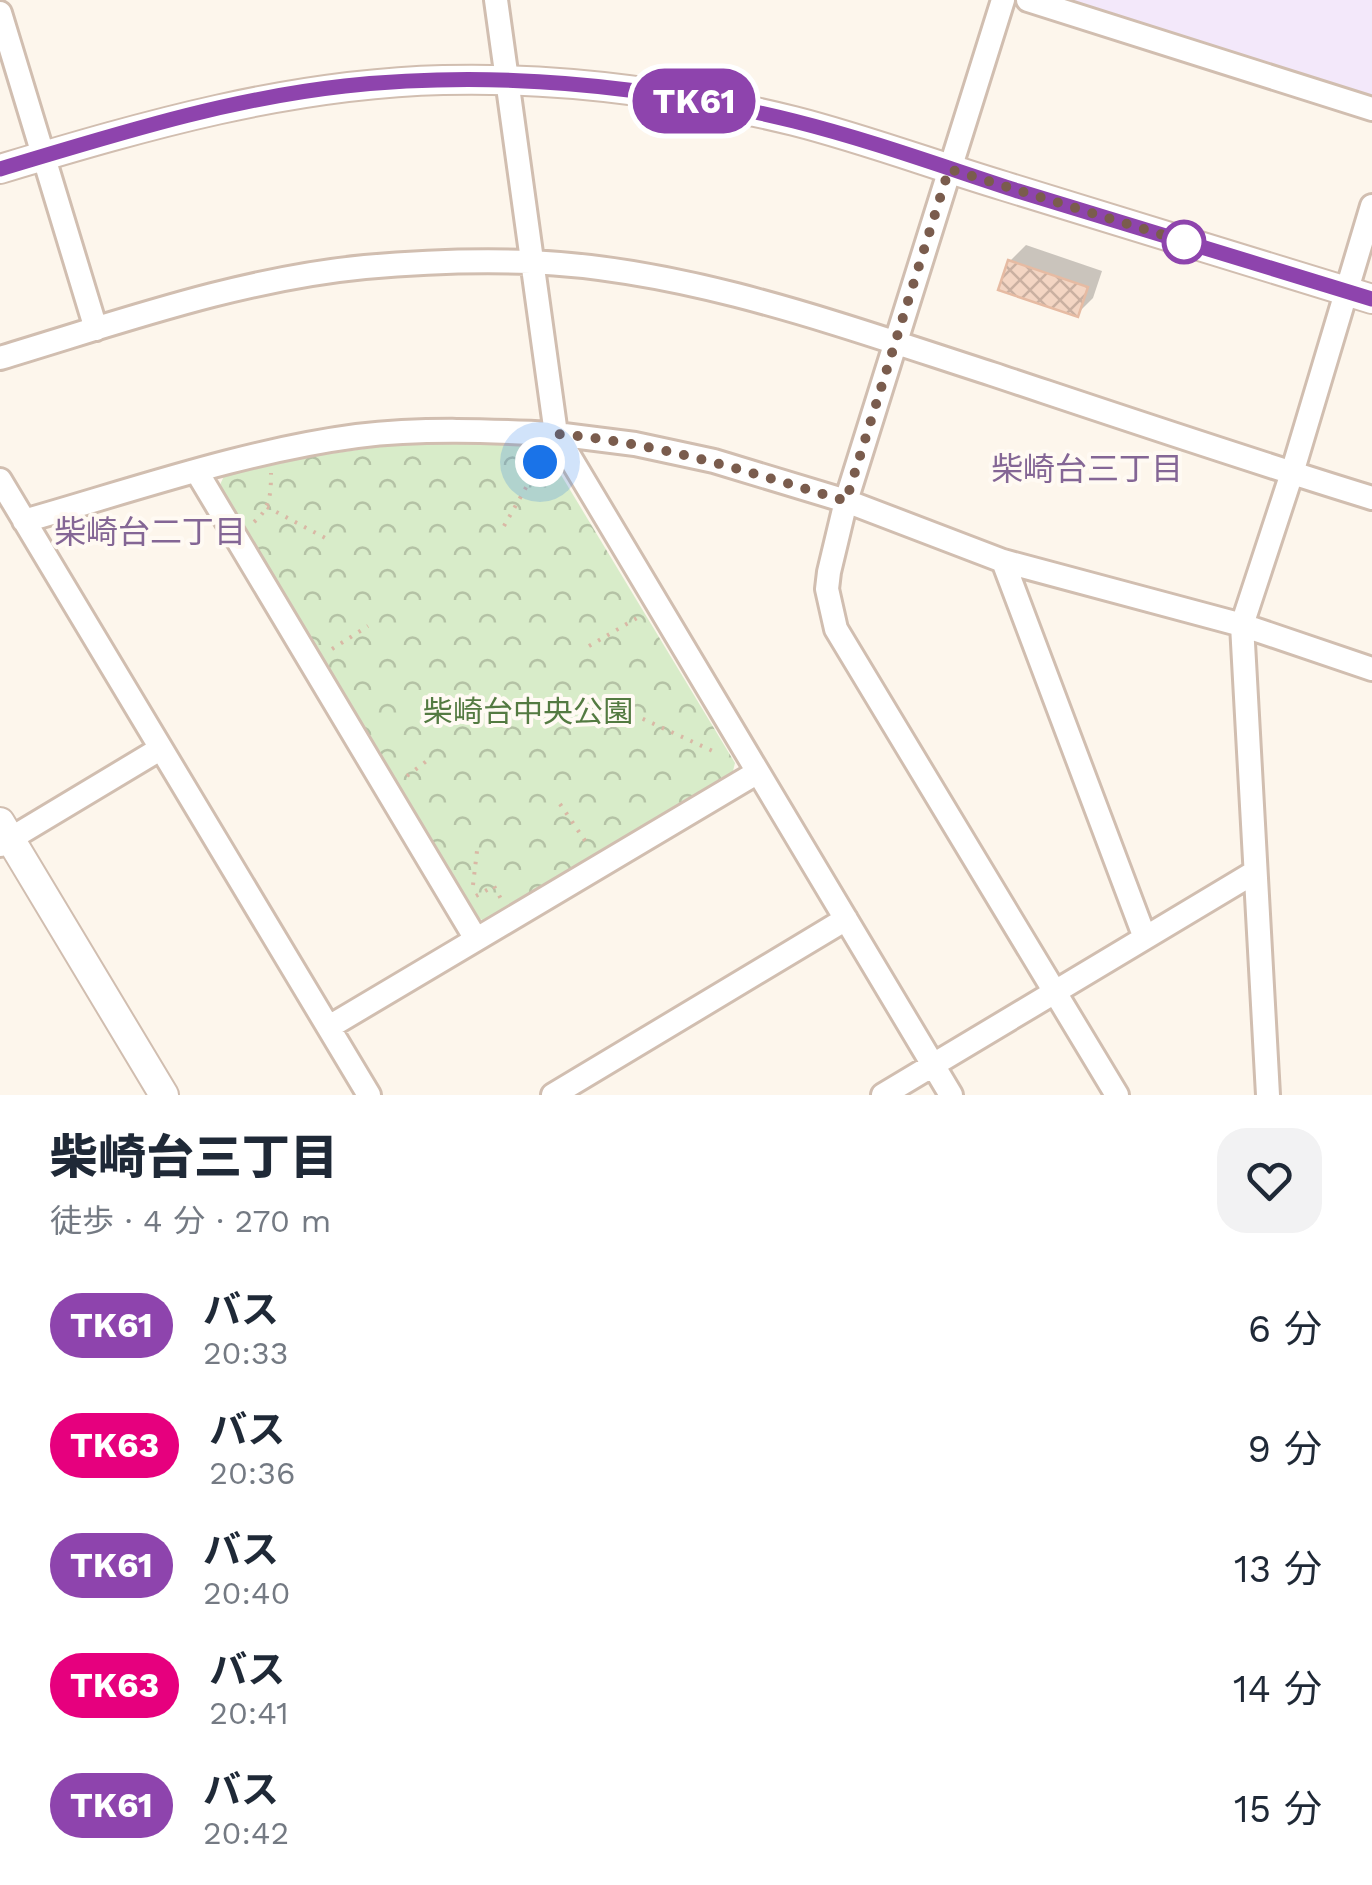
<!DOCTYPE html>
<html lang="ja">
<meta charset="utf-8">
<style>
:root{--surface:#fff;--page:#f2f2f3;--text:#1f2937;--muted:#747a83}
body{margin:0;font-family:"Work Sans","Noto Sans JP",sans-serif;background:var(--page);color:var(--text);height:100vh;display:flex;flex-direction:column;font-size:38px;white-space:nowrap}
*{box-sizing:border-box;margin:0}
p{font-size:32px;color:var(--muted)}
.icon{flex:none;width:55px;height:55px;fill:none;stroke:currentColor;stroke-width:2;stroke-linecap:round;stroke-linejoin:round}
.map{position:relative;height:1095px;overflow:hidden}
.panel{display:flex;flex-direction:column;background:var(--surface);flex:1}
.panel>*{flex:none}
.badge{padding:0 20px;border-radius:32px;font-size:35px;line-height:65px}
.you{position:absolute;width:50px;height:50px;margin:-25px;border:8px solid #fff;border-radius:50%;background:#1a73e8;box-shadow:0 0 0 15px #1a73e833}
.map>.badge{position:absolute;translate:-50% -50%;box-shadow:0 0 0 5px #fff}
.round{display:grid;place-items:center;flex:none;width:105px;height:105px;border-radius:30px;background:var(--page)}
.head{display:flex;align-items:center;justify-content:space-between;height:170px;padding:0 50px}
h1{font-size:48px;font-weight:800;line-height:75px}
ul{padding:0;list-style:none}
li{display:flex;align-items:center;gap:30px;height:120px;padding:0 50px}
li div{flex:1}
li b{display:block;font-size:38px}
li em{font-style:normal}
li .badge{min-width:110px;font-weight:700;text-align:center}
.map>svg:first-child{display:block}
.education{fill:#f3e8fa}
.park{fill:url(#park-crowns)}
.shadow{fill:#0003}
.building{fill:url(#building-cross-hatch);stroke:#e6bba3;stroke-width:2.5}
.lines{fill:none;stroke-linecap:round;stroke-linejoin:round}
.minor-casing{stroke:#d1beb0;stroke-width:28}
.tertiary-casing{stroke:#d1beb0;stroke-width:32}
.path{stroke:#d9b8a5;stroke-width:4;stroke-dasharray:2.5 8;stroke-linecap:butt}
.minor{stroke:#fff;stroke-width:22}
.tertiary{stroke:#fff;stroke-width:28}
.line-casing{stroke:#fff;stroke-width:22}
.line{stroke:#8e44ad;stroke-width:15}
.walk{stroke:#7a5c4d;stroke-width:10;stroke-dasharray:0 18}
.stop-dot{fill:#fff;stroke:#8e44ad;stroke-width:5}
.labels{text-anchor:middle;stroke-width:8;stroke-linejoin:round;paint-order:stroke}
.park-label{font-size:30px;fill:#537a41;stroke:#fffaf3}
.neighbourhood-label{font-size:32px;fill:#846695;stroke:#fffaf3}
</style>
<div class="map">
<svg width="1372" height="1095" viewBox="0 0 1372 1095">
<defs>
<pattern id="park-crowns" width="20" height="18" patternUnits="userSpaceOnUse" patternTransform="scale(2.5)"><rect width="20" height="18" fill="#d8ecc9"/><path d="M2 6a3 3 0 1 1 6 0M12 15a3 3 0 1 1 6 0" fill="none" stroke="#b4c2a5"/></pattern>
<pattern id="building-cross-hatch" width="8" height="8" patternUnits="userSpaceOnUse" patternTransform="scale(2.5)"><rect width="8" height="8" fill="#f3d5c3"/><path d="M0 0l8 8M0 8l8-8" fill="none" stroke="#cab0a1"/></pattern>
</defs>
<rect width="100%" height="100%" fill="#fdf6ec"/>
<path class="education" d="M1066,0h306v96z"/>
<path class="park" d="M502,441l34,3 10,6 189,313 -3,12 -246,146 -10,-3 -257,-431 5,-11 90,-20 93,-13z"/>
<path class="shadow" d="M1026,245l76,26 -9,27 -16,16 -67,-53z"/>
<path class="building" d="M1008,260l80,27 -10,30 -80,-27z"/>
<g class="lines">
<defs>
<path id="minor" d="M1003,0l-157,501 -17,71 -2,17 9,40 281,466
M1028,0l344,109
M0,13l96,316
M0,358c120,-36 240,-79 365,-91 55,-5 111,-7 166,-5 158,7 312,64 461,112 126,42 253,85 380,124
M197,472l279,467
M0,480l369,615
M24,521c109,-31 220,-70 333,-85 66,-8 133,-5 199,-2l-60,-434
M1003,561l142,377
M0,845l160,-96
M329,1027l429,-255
M553,1095l293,-176
M883,1095l372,-223
M951,1095l-395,-661 79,10 79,17 132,40 157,60 239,64 50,-152 80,-267
M1268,1095l-26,-470 130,44"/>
<path id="tertiary" d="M0,169c147,-44 288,-85 443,-89 118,-3 237,13 351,41 71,18 140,44 210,65 122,38 245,75 368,113
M0,822l164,273"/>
</defs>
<use href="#minor" class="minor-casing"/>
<use href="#tertiary" class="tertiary-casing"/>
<path class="path" d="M267,507l62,33
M254,522c16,-13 17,-28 17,-49
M504,526l40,-70
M589,646l48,-28
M332,649l36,-23
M622,716l19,2 76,35
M407,776l21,-16
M560,804l28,41
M473,885l4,-34
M476,896l18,-10 7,13"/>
<use href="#minor" class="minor"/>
<use href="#tertiary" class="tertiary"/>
</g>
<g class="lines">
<defs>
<path id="line" d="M0,169c114,-34 226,-70 345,-83 150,-16 303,-1 449,35 76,19 150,46 224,70 118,36 236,72 354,108"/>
</defs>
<use href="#line" class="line-casing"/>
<use href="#line" class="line"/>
<path class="walk" d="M540,462l16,-28c100,8 194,38 290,67l103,-332 253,78 -18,-5"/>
</g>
<circle class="stop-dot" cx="1184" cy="242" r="20"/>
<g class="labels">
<g class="park-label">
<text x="528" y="722">柴崎台中央公園</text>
</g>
<g class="neighbourhood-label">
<text x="1087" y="480">柴崎台三丁目</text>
<text x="150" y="543">柴崎台二丁目</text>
</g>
</g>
</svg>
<div class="you" style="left:540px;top:462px"></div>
<b class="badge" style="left:694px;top:101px;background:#8e44ad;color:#fff">TK61</b>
</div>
<section class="panel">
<div class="head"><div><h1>柴崎台三丁目</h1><p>徒歩 · 4 分 · 270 m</p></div><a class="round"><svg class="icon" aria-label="heart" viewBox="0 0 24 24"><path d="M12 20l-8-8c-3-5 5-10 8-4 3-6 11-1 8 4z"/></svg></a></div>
<ul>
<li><span class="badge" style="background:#8e44ad;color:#fff">TK61</span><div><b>バス</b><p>20:33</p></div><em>6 分</em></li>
<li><span class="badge" style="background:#e6007e;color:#fff">TK63</span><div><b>バス</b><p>20:36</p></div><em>9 分</em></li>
<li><span class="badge" style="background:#8e44ad;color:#fff">TK61</span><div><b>バス</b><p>20:40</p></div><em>13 分</em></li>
<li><span class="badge" style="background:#e6007e;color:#fff">TK63</span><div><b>バス</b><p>20:41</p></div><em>14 分</em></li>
<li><span class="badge" style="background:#8e44ad;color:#fff">TK61</span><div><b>バス</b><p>20:42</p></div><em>15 分</em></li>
</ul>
</section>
